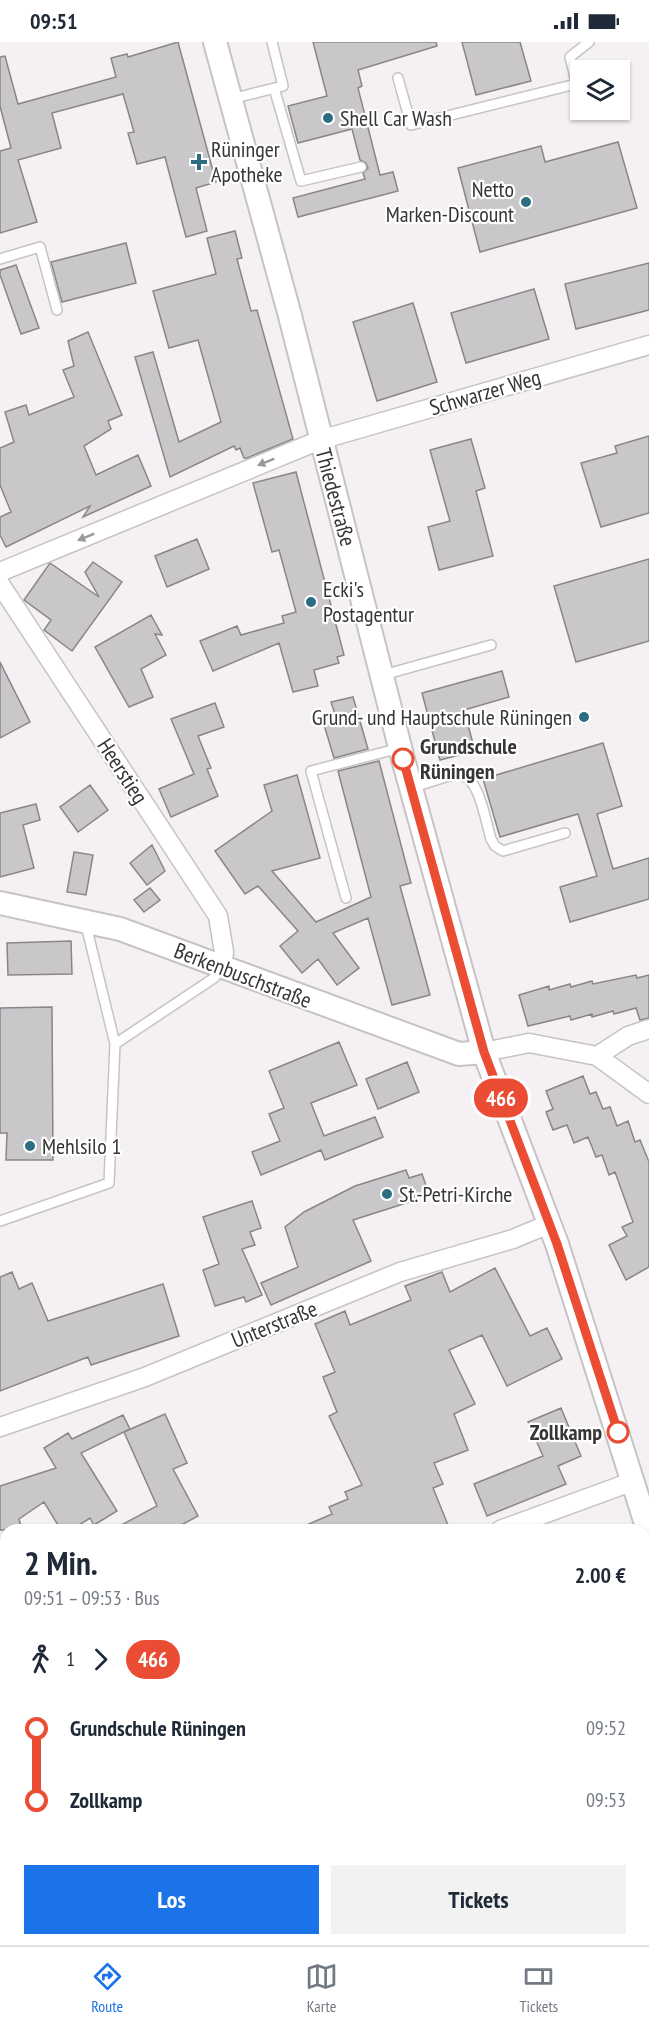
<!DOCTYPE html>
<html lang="de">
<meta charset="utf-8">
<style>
:root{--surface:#fff;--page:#f2f2f3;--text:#1f2937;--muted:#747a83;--line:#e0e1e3;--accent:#1a73e8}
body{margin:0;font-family:"PT Sans Narrow",sans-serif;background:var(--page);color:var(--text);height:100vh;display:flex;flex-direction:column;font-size:22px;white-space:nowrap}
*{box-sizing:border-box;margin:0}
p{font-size:20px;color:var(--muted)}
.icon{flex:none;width:33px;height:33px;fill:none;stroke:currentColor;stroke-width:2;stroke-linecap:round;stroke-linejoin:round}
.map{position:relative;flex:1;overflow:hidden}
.side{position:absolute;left:0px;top:1482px;width:650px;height:422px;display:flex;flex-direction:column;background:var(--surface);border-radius:18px 18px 0 0;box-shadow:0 2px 4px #0004}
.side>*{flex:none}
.badge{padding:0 12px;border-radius:20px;font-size:21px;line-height:39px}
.tools{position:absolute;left:570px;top:18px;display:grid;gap:12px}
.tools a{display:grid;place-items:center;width:60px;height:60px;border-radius:0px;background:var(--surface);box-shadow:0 2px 4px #0004;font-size:30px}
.map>.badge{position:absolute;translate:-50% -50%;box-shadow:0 0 0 3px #fff}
.legs{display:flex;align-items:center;gap:9px;height:66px;padding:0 24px;font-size:20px}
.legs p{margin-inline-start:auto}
.summary{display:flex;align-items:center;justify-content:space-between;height:102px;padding:0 24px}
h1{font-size:33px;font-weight:800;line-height:45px}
.cta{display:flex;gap:12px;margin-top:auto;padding:12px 24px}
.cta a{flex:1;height:69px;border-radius:0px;background:var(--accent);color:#fff;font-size:24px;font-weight:800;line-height:69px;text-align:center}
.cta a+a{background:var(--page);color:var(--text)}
ul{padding:0 24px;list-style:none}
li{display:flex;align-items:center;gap:21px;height:72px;font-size:22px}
li i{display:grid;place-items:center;width:9px;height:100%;margin:0 8px;background:currentColor}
li i::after{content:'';width:15px;height:15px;margin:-8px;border:4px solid;border-radius:50%;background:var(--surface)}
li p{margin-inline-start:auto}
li:first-child i{background:linear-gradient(#0000 50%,currentColor 0)}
li:last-child i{background:linear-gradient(currentColor 50%,#0000 0)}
.status{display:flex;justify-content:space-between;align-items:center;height:42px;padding:0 30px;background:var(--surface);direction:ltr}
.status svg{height:16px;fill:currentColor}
.menu{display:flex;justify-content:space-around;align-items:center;height:84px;border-top:2px solid var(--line);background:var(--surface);font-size:16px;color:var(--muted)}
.menu a{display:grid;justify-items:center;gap:3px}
.menu .on{color:var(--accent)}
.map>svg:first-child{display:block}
.green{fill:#fecfc7}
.building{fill:#cac7cb;stroke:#888689;stroke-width:1.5}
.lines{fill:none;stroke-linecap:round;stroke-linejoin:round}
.service-casing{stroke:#c7c3c5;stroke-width:12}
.minor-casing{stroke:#c7c3c5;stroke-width:21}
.tertiary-casing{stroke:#c7c3c5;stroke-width:26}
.service{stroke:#fff;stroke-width:9}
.minor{stroke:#fff;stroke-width:18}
.tertiary{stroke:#fff;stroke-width:22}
.oneway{fill:#9b9a9a}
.line-1-casing{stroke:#fff;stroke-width:14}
.line-1{stroke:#ea4d33;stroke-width:9}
.poi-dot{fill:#2d6d81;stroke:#fff;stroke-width:2}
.stop-1-dot{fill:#fff;stroke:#ea4d33;stroke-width:3}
.labels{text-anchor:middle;stroke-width:4.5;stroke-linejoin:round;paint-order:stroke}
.poi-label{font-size:22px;fill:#373536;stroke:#fff;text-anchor:start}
.street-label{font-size:22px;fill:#373536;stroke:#fff}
.stop-label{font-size:22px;font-weight:bold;fill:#373536;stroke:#fff;text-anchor:start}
</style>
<div class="status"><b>09:51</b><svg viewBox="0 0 49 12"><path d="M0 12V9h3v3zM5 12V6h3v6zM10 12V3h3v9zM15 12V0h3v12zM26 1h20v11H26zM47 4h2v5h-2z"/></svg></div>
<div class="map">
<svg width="649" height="1903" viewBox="0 0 649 1903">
<rect width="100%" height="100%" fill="#f5f0f3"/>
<path class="green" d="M6,1688v210h638v-83l5,-1v89h-649v-213z"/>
<path class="building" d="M178,0l38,140 -20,6 11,43 -21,6 -21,-80 -28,7 -9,-31 6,-1 -11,-38 -71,19 9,35 -43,12 19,62 -37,11v-82l11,-3 -11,-42v-49l5,-1 13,48 98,-27 -5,-19 16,-4 1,3z
M313,0h123l1,4 -79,24 4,16 -4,2 22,87 13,-3 5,19 -100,26 -5,-19 72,-19 -2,-6 5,-5 -2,-5 -6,-3 -8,-31 -54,14 -10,-37 39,-10z
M462,0h58l11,39 -55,14z
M618,100l19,66 -157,44 -22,-84 83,-22 4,16z
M235,189l7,27 -5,1 14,52 6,-1 36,129 -46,19h-3l-4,-10 -4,2 -2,-4 -64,31 -35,-120 18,-5 26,90 42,-20 -23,-82 -29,8 -16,-57 63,-17 -9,-36z
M126,201l10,40 -74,19 -11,-40z
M649,221v47l-73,19 -11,-45z
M16,223l23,63 -18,6 -21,-59v-5z
M534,247l15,50 -83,24 -15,-50z
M413,261l24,79 -60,19 -24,-79z
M88,290l34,83 -14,6 3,8 -27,17 12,29 42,-20 13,31 -68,31 7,-11 -84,41 -6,-12v-18l11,-5 -11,-27v-37l14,-6 -9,-30 21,-7 3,10 45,-18 -11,-27 11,-4 -6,-25z
M649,394v77l-48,14 -20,-64 36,-10 -2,-7z
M471,397l14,49 -9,3 17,65 -54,14 -11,-43 22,-6 -20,-71z
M296,430l48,183 -7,2 2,6 -25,7 4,16 -25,6 -14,-49 -66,28 -13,-30 37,-15 4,9 43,-12 -2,-7 14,-4 -17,-62 -7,2 -19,-69z
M197,497l12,30 -42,18 -12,-31z
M649,517v82l-73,21 -22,-76z
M93,520l29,20 -50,69 -28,-21 7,-10 -27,-20 26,-37 49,34 -14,-25z
M151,573l11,20 -7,-1 11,21 -25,14 12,28 -24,10 -34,-60z
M0,620l30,60 -30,16z
M502,629l7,26 -45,13 11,41 -35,9 -18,-67z
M353,655l15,52 -34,9 -12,-40 13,-4 -4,-12z
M215,661l9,24 -26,9 13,32 -4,1 11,27 -47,21 -12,-28 35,-15 -23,-55z
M603,701l19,63 -25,8 16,55 36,-11v41l-79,23 -10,-35 37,-11 -19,-62 -78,23 -17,-58z
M379,719l32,122 -11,3 30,109 -38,10 -24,-87 -35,15 26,35 -22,17 -19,-26 -16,14 -22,-27 18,-15 -40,-45 -13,8 -30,-43 57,-40 -8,-26 33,-10 23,83 -48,13 44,51 55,-25 -33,-126z
M90,743l18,25 -30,22 -18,-25z
M36,762l4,16 -17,5 11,43 -34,9v-64z
M152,803l13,26 -18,14 -17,-22z
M74,810l19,3 -7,40 -19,-3z
M150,846l10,12 -16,12 -10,-12z
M71,899l1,33 -64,1 -1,-32z
M636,933l1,3 12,-3v43l-9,2 -4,-12 -22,6 -1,-3 -21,6v-3l-21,6 -1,-4 -42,10 -9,-31 30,-9v4l21,-6 1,3 21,-6 1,3z
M52,965l1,153h-47l1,-27h-7v-125z
M339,1000l18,43 -46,18 13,33 51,-19 8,20 -58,23 -4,-10 -60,25 -9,-23 28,-11 -11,-27 15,-6 -15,-37z
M407,1020l12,30 -41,17 -12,-30z
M583,1034l7,18 6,-2 7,17 7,-2 7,19 11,-5 7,21 5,-2 9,22v105l-23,13 -17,-35 18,-9 -5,-9 11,-5 -18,-50 -6,3 -7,-20 -6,2 -8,-20 -14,6 -7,-18 -14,5 -7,-18 7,-3 -7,-18z
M406,1128l3,8 13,-4 6,17 -13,5 1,4 -63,20 18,41 -100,44 -10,-22 37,-16 -13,-40 19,-15 51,-26z
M252,1159l9,27 -11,4 5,13 -13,4 20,46 -16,7 -2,-5 -29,9 -12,-36 16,-6 -16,-47z
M495,1226l35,68 17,-8 15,31 -55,27 -25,-51 -33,15 26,54 -21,10 14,36 -34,13 9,21 -10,4 17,42h-155l37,-16 -3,-7 19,-8 -3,-7 17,-7 -33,-69 8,-4 -14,-35 12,-5 -20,-48 30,-13 5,14 61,-25 -6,-14 37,-14 8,20z
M12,1230l7,17 13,-6 16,38 115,-37 16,52 -88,29 -3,-8 -88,34v-114z
M561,1366l20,48 -23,10 8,18 -79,32 -13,-32 69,-28 -15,-34z
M165,1372l22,49 -14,6 25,47 -26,14h-60l45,-24 -33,-74z
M123,1373l7,14 -49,24 36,58 -23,14 -4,-7 -19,12h-10l-17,-28 -25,17 3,11h-22v-44l56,-18 -12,-20 24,-15 4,6z"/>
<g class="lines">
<defs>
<path id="service" d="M398,36l13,47 165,-41
M274,46l27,93 60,-14
M580,56l-10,-41 19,-15
M231,57l52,-13 -11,-44
M0,217l40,-12 17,63
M383,633l108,-30
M411,746l47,-15c22,4 27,47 33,66l4,7 8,5 62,-18
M346,856l-35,-127 89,-23
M85,879l30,123
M0,1179l109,-38 6,-139 99,-66 8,-11
M644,1728l5,-2"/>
<path id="minor" d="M0,530l320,-132 329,-95
M0,542l218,332 6,36 -2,15
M484,1010l45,-9 68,13 31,-20 21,-7
M597,1014l52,38
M0,1385l145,-50 255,-105 113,-33 36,-15
M500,1488l131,-48
M0,1673l6,-2"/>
<path id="tertiary" d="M215,0l74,270 114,447 81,293 73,192 92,289
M0,861l120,26 339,125 25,-2"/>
</defs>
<use href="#service" class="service-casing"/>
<use href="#minor" class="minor-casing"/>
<use href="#tertiary" class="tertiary-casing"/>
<use href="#service" class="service"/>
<use href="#minor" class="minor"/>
<use href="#tertiary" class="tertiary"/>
</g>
<defs><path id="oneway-solid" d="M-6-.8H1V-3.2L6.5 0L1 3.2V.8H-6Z" transform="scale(1.5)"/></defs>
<g class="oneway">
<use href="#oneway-solid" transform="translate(266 420) rotate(158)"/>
<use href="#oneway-solid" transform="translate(86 495) rotate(158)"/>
</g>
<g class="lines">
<defs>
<path id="line-1" d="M403,717l81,293 73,192 61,188"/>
</defs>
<use href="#line-1" class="line-1-casing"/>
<use href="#line-1" class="line-1"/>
</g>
<g class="poi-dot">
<circle cx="328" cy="76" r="6"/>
<path d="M196 111h6v6h6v6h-6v6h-6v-6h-6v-6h6z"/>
<circle cx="526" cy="160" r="6"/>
<circle cx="311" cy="560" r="6"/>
<circle cx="584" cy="675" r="6"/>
<circle cx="30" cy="1104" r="6"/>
<circle cx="387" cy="1152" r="6"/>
</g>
<g class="stop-1-dot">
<circle cx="403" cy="717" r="10"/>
<circle cx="618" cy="1390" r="10"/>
</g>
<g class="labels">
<g class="poi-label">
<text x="340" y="84">Shell Car Wash</text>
<text x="211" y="115">Rüninger<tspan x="211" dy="25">Apotheke</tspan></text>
<text x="514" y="155" text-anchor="end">Netto<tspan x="514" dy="25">Marken-Discount</tspan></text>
<text x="323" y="555">Ecki's<tspan x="323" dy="25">Postagentur</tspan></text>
<text x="572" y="683" text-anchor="end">Grund- und Hauptschule Rüningen</text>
<text x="42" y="1112">Mehlsilo 1</text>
<text x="399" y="1160">St.-Petri-Kirche</text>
</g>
<g class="street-label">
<text transform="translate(485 350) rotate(-16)" y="8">Schwarzer Weg</text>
<text transform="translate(336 455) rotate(75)" y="8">Thiedestraße</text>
<text transform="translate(123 729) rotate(57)" y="8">Heerstieg</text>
<text transform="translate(243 933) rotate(21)" y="8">Berkenbuschstraße</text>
<text transform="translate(274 1282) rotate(-22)" y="8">Unterstraße</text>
</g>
<g class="stop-label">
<text x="420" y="712">Grundschule<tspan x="420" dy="25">Rüningen</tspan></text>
<text x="602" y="1398" text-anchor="end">Zollkamp</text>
</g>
</g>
</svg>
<div class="tools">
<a><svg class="icon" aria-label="layers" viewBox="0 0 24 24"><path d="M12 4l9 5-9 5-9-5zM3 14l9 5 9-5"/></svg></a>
</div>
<b class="badge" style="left:501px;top:1056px;background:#ea4d33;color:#fff">466</b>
<section class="side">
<div class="summary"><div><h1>2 Min.</h1><p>09:51 – 09:53 · Bus</p></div><b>2.00 €</b></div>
<div class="legs"><svg class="icon" aria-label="walk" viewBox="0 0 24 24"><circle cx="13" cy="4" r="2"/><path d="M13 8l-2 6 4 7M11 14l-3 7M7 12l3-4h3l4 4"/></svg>1<svg class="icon" aria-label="forward" viewBox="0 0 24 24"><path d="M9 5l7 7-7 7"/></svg><b class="badge" style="background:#ea4d33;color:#fff">466</b></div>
<ul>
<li><i style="color:#ea4d33"></i><b>Grundschule Rüningen</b><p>09:52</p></li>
<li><i style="color:#ea4d33"></i><b>Zollkamp</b><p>09:53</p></li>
</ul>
<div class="cta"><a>Los</a><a>Tickets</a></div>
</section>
</div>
<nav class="menu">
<a class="on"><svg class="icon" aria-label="directions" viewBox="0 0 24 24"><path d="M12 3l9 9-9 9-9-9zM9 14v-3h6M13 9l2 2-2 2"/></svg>Route</a>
<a><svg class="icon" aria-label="map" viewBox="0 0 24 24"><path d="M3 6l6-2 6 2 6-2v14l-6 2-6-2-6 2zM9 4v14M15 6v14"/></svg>Karte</a>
<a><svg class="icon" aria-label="tickets" viewBox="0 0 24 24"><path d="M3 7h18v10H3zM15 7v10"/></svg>Tickets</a>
</nav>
